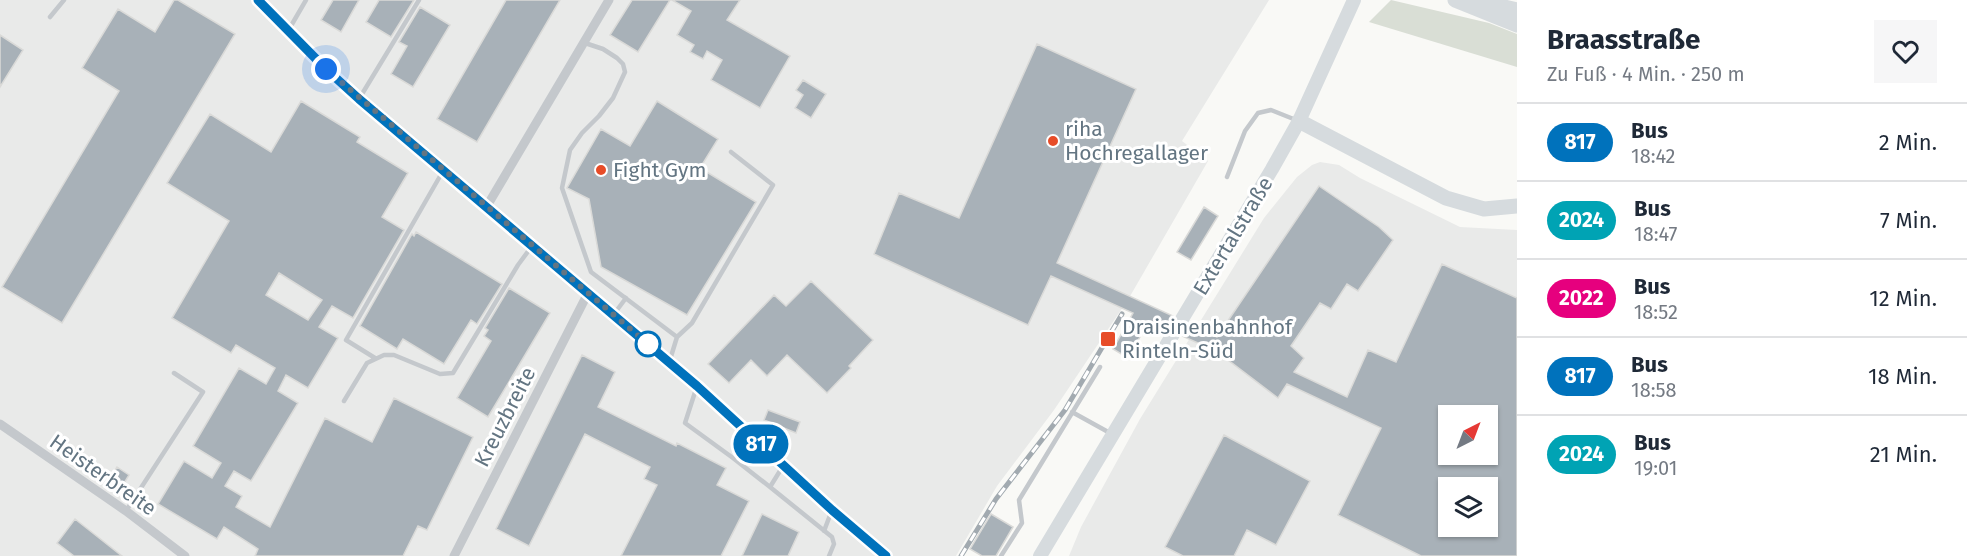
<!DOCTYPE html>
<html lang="de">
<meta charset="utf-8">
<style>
:root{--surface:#fff;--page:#f6f6f7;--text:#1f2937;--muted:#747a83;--line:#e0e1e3}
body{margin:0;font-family:"Fira Sans",sans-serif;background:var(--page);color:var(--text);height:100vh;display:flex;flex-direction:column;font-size:22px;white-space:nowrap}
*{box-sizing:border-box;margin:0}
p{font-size:20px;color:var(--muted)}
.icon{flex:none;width:33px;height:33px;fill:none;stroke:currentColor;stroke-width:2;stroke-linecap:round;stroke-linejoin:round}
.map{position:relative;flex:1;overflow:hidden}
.panel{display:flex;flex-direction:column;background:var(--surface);width:450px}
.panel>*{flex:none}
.badge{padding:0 12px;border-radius:20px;font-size:21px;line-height:39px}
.needle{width:39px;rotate:42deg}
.tools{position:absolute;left:1438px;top:405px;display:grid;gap:12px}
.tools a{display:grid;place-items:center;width:60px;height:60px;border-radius:0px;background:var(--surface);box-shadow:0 2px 4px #0004;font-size:30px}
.you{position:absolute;width:30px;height:30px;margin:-15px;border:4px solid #fff;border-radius:50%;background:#1a73e8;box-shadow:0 0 0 9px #1a73e833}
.map>.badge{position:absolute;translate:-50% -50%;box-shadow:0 0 0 3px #fff}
.round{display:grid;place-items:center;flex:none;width:63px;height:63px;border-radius:0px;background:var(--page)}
.headline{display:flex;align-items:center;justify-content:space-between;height:102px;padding:0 30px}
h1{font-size:28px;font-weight:700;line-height:45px}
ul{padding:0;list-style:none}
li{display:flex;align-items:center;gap:18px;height:78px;padding:0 30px;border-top:2px solid var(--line)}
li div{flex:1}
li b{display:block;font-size:22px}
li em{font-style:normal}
li .badge{min-width:66px;font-weight:700;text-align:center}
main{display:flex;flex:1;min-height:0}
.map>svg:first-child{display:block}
.built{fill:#e9eae9;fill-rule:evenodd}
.green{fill:#d9ded5}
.building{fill:#a8b1b8;stroke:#dadad8;stroke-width:1.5;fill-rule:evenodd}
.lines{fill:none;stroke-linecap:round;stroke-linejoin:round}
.lane{stroke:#c4c8cc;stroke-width:4.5}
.street{stroke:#c4c8cc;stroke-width:9}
.secondary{stroke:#d6dbde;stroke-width:14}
.primary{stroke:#d6dbde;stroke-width:15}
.rail-casing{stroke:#a2aab0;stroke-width:5}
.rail{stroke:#fff;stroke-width:3;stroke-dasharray:9;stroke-linecap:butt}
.line-casing{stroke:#fff;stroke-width:14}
.line{stroke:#0072bc;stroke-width:9}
.walk{stroke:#637582;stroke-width:6;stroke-dasharray:0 10.8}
.poi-dot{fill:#e74c28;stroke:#fff;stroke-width:2}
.stop-dot{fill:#fff;stroke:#0072bc;stroke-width:3}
.labels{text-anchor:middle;stroke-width:6;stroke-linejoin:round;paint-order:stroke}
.poi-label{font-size:21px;fill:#637582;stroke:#fff;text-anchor:start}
.street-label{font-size:21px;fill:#637582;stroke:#fff}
</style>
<main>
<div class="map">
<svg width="1517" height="556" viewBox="0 0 1517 556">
<rect width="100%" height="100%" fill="#f9f9f6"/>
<path class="built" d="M0,0h1269l-87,141 26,20 -79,137 -75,112 -57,76 -41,70h-956z
M1320,162l19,3 21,13 100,49 57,3v326h-448l12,-29 59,-108 124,-201 33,-41 15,-12zM1449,416h39v38h-39zM1449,488h39v38h-39z"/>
<path class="green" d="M1391,0l98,23 28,11v33l-148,-45z"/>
<path class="building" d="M174,0h4l57,34 -173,289 -60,-36 117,-196 -37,-23 36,-59 37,23z
M333,0h26l-18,32 -20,-12z
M379,0h35l-23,37 -25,-15z
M506,0h54l-83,142 -40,-23z
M632,0h38l-32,52 -28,-17z
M672,0h68l-13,20 63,36 -30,52 -49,-28 11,-20 -15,-9 -4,8 -13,-7 4,-7 -17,-10 14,-24z
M420,7l30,18 -37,62 -22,-13 16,-28 -8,-4z
M0,35l23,15 -23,37z
M1037,44l99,45 -79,174 116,53 -7,12 -17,-7 -21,37 -15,-9 20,-36 -82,-37 -23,49 -154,-71 25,-61 60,25z
M803,80l23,14 -15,24 -16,-10 8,-13 -7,-5z
M301,101l59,36 -3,5 51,31 -26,44 22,13 -51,88 -21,-12 -13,21 19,11 -30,50 -22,-13 -8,16 20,12 -47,78 -17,-10 -9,15 17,10 -6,11 34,20 55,-109 47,24 22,-44 79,39 -46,93 -9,-4 -15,30h-148l3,-7 -34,-22 -7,12 -59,-35 26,-43 28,17 9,-15 -28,-17 46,-78 27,16 9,-16 -39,-23 -5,8 -59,-35 57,-97 -62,-38 43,-69 61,38zM279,273l43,27 -14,20 -42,-25z
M657,101l61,38 -18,29 56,34 -69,113 -86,-48 -12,-68 -22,-11 34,-59 29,17z
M1319,186l60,41 14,13 -35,51 -11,-7 -16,25 -11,-6 -29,43 13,12 -10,14 53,25 21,-47 28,12 46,-98 75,34v258h-96l-83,-41 43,-87 -94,-44 -9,14 -62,-47 -34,-15 8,-12 27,13zM1449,416h39v38h-39zM1449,488h39v38h-39z
M1204,207l14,9 -27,44 -14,-8z
M416,232l86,52 -25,40 -6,-4 -27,44 -41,-25 -6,10 -37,-23 52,-92 2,2z
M811,281l62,59 -24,26 2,2 -24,25 -40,-38 -20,21 -16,-16 -22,23 -21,-19 66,-69 12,11z
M509,288l41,25 -62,104 -31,-19 34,-57 -7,-5 4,-6 -3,-2z
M582,355l33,17 -17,35 78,39 1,-3 49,25 -9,17 32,16 -28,55h-100l36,-71 -13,-6 6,-12 -65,-33 -56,112 -33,-17z
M768,410l32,12 -4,11 -32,-13z
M1224,435l86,46 -34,64 -29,-15 -13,26h-51l-18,-9z
M117,467l12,8 -6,10 -12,-8z
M762,514l37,18 -11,24h-46z
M991,514l22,13 -17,29h-14l-12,-7z
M75,519l14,11 33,26h-48l-17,-13z"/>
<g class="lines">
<path class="lane" d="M50,17l14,-17
M288,31l18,-31
M585,43l18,6 14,9 6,6 2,8 -12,26 -14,18 -17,17 -12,17 -8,38 29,84 86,65 -8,26
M359,99l60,-99
M1227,177l18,-46 13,-18 13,-3 25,10
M614,314l12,-16
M677,337l15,-14 81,-138 -42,-33
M375,358l-29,-18 97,-169
M697,386l-12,37 48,35 37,29 13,-21
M344,401l23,-38 17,-8h10l46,19 13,-1 65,-108 14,-19
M1072,412l38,21
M736,460l15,-26
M770,487l62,50 2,7 -5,12
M126,511l77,-119 -29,-19
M824,531l8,-21
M1001,556l21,-33 -3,-23 81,-133"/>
<path class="street" d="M258,0l68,69 33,30 338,287 135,124 54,46
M487,206l122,-206
M0,424l126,87 59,45
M454,556l134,-263"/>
<path class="secondary" d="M1040,556l232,-387 27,-48 55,-121"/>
<path class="primary" d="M1455,0l62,25
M1479,1l38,9
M1299,121l147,77 38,11 33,-3"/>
<defs>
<path id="rail" d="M961,556l35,-57 69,-89 57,-96"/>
</defs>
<use href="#rail" class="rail-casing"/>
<use href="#rail" class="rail"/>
</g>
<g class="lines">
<defs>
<path id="line" d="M258,0l68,69 33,30 338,287 135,124 54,46"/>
</defs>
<use href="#line" class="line-casing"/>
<use href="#line" class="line"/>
<path class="walk" d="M326,69l322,275"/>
</g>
<g class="poi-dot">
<circle cx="1053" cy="141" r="6"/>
<circle cx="601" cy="170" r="6"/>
<rect x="1100" y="331" width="16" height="16" rx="3"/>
</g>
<circle class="stop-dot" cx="648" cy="344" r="12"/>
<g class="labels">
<g class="poi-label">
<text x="1065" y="136">riha<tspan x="1065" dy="24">Hochregallager</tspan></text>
<text x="613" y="177">Fight Gym</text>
<text x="1122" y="334">Draisinenbahnhof<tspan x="1122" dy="24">Rinteln-Süd</tspan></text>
</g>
<g class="street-label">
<text transform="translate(1233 236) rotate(-59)" y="7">Extertalstraße</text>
<text transform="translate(505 417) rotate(-63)" y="7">Kreuzbreite</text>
<text transform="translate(103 475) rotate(35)" y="7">Heisterbreite</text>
</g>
</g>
</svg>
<div class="tools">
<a><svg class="needle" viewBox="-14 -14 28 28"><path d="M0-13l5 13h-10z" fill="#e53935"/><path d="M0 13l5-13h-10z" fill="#747a83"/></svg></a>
<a><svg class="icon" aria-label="layers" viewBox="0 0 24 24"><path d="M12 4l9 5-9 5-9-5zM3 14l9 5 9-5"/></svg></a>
</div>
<div class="you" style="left:326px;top:69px"></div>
<b class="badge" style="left:761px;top:444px;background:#0072bc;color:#fff">817</b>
</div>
<section class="panel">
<div class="headline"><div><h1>Braasstraße</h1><p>Zu Fuß · 4 Min. · 250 m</p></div><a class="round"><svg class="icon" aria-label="heart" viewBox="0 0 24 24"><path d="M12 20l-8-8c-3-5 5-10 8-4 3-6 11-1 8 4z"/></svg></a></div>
<ul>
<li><span class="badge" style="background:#0072bc;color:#fff">817</span><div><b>Bus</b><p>18:42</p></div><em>2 Min.</em></li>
<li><span class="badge" style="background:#00a3b4;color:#fff">2024</span><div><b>Bus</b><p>18:47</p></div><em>7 Min.</em></li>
<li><span class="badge" style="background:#e6007e;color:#fff">2022</span><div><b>Bus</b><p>18:52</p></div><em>12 Min.</em></li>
<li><span class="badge" style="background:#0072bc;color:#fff">817</span><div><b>Bus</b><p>18:58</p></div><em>18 Min.</em></li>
<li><span class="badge" style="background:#00a3b4;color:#fff">2024</span><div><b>Bus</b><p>19:01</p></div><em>21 Min.</em></li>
</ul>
</section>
</main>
